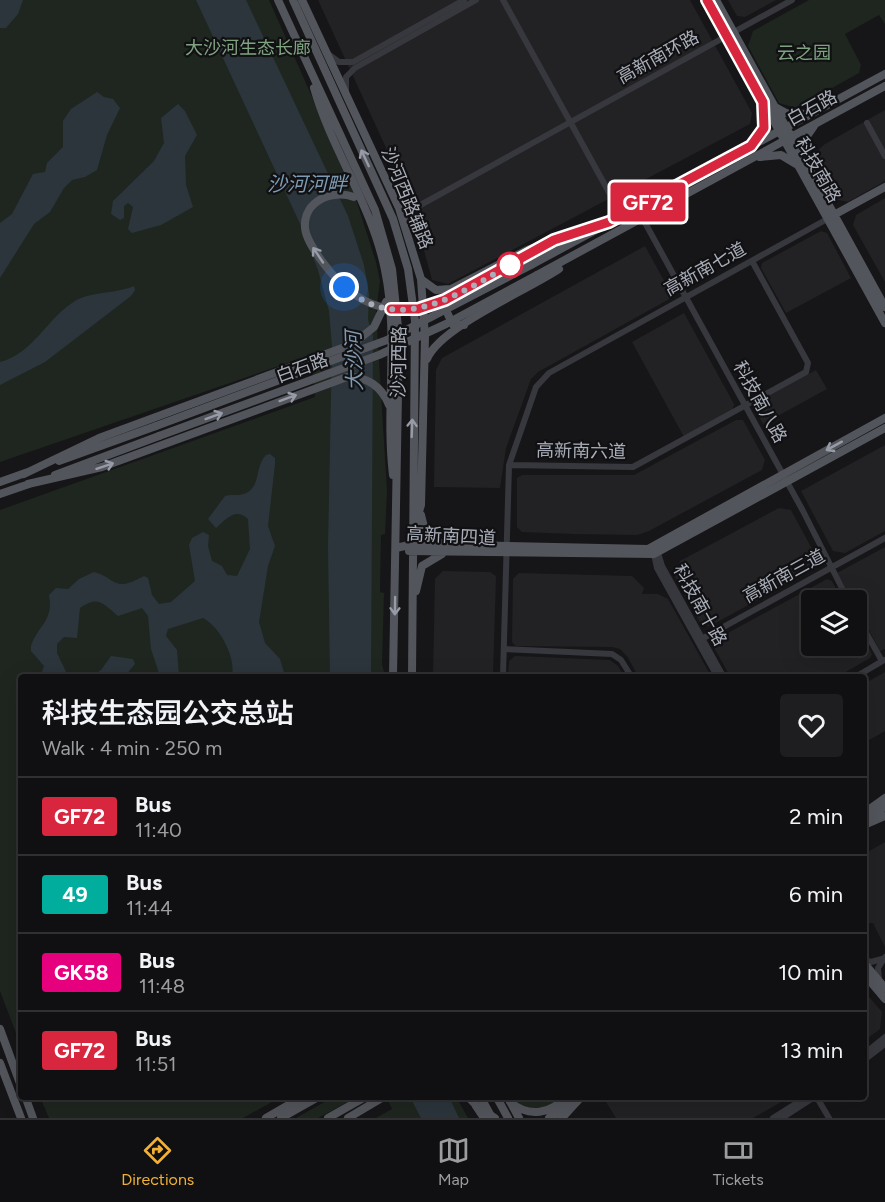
<!DOCTYPE html>
<meta charset="utf-8">
<style>
:root{--surface:#101012;--page:#1e1e20;--text:#f1f3f6;--muted:#9c9d9f;--line:#303032;--accent:#f2b134}
body{margin:0;font-family:Figtree,"Noto Sans SC",sans-serif;background:var(--page);color:var(--text);height:100vh;display:flex;flex-direction:column;font-size:22px;white-space:nowrap}
*{box-sizing:border-box;margin:0}
p{font-size:20px;color:var(--muted)}
.icon{flex:none;width:33px;height:33px;fill:none;stroke:currentColor;stroke-width:2;stroke-linecap:round;stroke-linejoin:round}
.map{position:relative;flex:1;overflow:hidden}
.drawer{position:absolute;left:18px;top:674px;width:849px;height:426px;display:flex;flex-direction:column;background:var(--surface);border-radius:6px;box-shadow:0 6px 24px #0002,0 0 0 2px var(--line)}
.drawer>*{flex:none}
.badge{padding:0 12px;border-radius:4px;font-size:21px;line-height:39px}
.buttons{position:absolute;left:801px;top:590px;display:grid;gap:12px}
.buttons a{display:grid;place-items:center;width:66px;height:66px;border-radius:6px;background:var(--surface);box-shadow:0 6px 24px #0002,0 0 0 2px var(--line);font-size:30px}
.you{position:absolute;width:30px;height:30px;margin:-15px;border:4px solid #fff;border-radius:50%;background:#1a73e8;box-shadow:0 0 0 9px #1a73e833}
.map>.badge{position:absolute;translate:-50% -50%;box-shadow:0 0 0 3px #fff}
.round{display:grid;place-items:center;flex:none;width:63px;height:63px;border-radius:6px;background:var(--page)}
.overview{display:flex;align-items:center;justify-content:space-between;height:102px;padding:0 24px}
h1{font-size:28px;font-weight:600;line-height:45px}
ul{padding:0;list-style:none}
li{display:flex;align-items:center;gap:18px;height:78px;padding:0 24px;border-top:2px solid var(--line)}
li div{flex:1}
li b{display:block;font-size:22px}
li em{font-style:normal}
li .badge{min-width:66px;font-weight:700;text-align:center}
.dock{display:flex;justify-content:space-around;align-items:center;height:84px;border-top:2px solid var(--line);background:var(--surface);font-size:16px;color:var(--muted)}
.dock a{display:grid;justify-items:center;gap:3px}
.dock .on{color:var(--accent)}
.map>svg:first-child{display:block}
.built{fill:#222225}
.green{fill:#1e261f}
.water{fill:#2c353c}
.lines{fill:none;stroke-linecap:round;stroke-linejoin:round}
.minor{stroke:#37383d;stroke-width:6}
.major{stroke:#53555c;stroke-width:8}
.major-bridge{stroke:#53555c;stroke-width:8}
.oneway{stroke:#979ba6}
.line-casing{stroke:#fff;stroke-width:14}
.line{stroke:#d7263d;stroke-width:9}
.walk{stroke:#a8adb8;stroke-width:6;stroke-dasharray:0 10.8}
.stop-dot{fill:#fff;stroke:#d7263d;stroke-width:3}
.labels{text-anchor:middle;stroke-width:4.5;stroke-linejoin:round;paint-order:stroke}
.park-label{font-size:18px;fill:#7fa381;stroke:#111113}
.street-label{font-size:18px;fill:#a8adb8;stroke:#111113}
.water-label{font-size:20px;font-style:italic;fill:#7f9bb3;stroke:#111113}
</style>
<div class="map">
<svg width="885" height="1118" viewBox="0 0 885 1118">
<rect width="100%" height="100%" fill="#161618"/>
<path class="built" d="M318,0h372l62,113 -2,11 -302,160 -16,-4 -21,-78z
M728,0h48l-31,17 -8,-1z
M885,110v71l-37,21 -13,-3 -20,-37v-9l10,-9z
M885,198v84l-32,-57 3,-10z
M821,231l6,2 24,45 -65,35 -25,-45 1,-5z
M645,246l28,51 -135,75 -7,7 -25,69 -6,40 -66,-1 2,-117 6,-12z
M684,313l50,91 -2,7 -48,26 -52,-95z
M816,370l11,19 -64,35 -11,-20z
M736,420h7l22,40 -3,10 -113,61 -12,4 -62,-1 -53,-2 -5,-5v-49l5,-3h112z
M885,445v86l-40,22 -12,-2 -32,-60z
M779,508l12,2 28,52 -3,6 -106,58h-8l-27,-50 5,-15z
M885,547v102l-5,2 -23,-43 -1,-8h-4l-15,-27z
M443,571l47,1 6,4 -3,100h-60l2,-97z
M519,573l113,3 12,12 -2,6h16l10,5 43,77h-73l-11,-20 -7,-7 -8,-2 -96,-1 -4,-4 1,-63z
M827,579l5,2 10,19h-30v45h44l1,-19 15,28 -2,4 -31,18h-109l-17,-30 2,-6z
M515,656l95,4 8,6 6,10h-116l1,-15z
M885,672v59l-21,12v-59z
M885,842v105l-12,-24h-5l-4,-6v-63z
M864,991l18,21 -2,17 -16,12z
M603,1097h187l-37,21h-137z"/>
<path class="green" d="M0,0h269l83,187 24,75 4,19 -4,31 11,179 -2,43 -4,1 -1,57 4,1 -2,71 3,12h-364v370l-21,-55v-481l315,-113 -4,-42 -311,107z
M809,0h76v24l-6,-9 -34,19 16,31 -2,8 -63,35 -17,-5 -31,-57 5,-15z
M335,1096l22,1 -39,21h-22z
M386,1096l70,1 12,21h-92l16,-9z
M40,1097h241l-38,21h-194z
M511,1097h50c-15,13 -36,17 -50,0z"/>
<path class="water" d="M0,0h23l-5,14 -12,14h-6z
M196,0h50l102,216 16,49 5,29 -1,26 5,16 -2,340h-41l-2,-128 4,-202 -3,-35 -11,-41 -16,-42z
M97,92l7,5 9,2 7,9 -13,27 -10,35 -12,7 -13,3 -8,8 -14,24 -16,12 -34,54v-55l12,-9 21,-40 12,-2 2,-9 16,-16v-26l8,-12z
M178,104l7,7 12,24 -12,21 1,29 7,22 -32,18 -29,8 -4,-4 5,-22 -5,-4 -4,3v12l-4,2 -9,-6 2,-13 41,-40 10,-18 -3,-25z
M134,286l1,4 -4,6 -86,66 -45,23v-23c33,-8 47,-44 75,-61 18,-10 40,-7 59,-15z
M270,454l5,4v6l-7,62 7,20 -7,20 -9,56 6,21 15,16 5,17h-53c4,-19 -12,-49 -29,-58l-35,11 -2,7 11,14 2,26h-19l-9,-27 -3,-33 -6,-8 -24,8c-15,-12 -19,-21 -38,-8l-3,30 -13,-1 -7,7v9l11,23h-32l6,-4 2,-6 -13,-15v-5c7,-21 23,-25 18,-51l7,-7 12,1 11,-10 15,-7c24,7 19,21 50,4l4,2 4,17 7,9 12,-2 24,-21 -6,-36 3,-7 11,-6 6,3 -1,11 4,15 10,5 5,9 10,1 13,-27 -2,-30c-12,-12 -22,0 -32,9l-8,-9 17,-23c6,-2 12,0 19,-2 18,-7 10,-27 22,-39z
M111,656l22,3 2,5 -10,12h-33l9,-6z
M410,1097h39l10,21h-38z"/>
<g class="lines">
<path class="minor" d="M503,0l119,216
M328,54l11,8h14l111,-62
M346,91v-14l9,-9 121,-68
M867,123l18,33
M643,219l160,292 45,89
M406,225l1,-7 8,-10 377,-208
M509,465l124,2 173,-95 2,-9 -56,-102
M657,550l5,16 61,110
M654,554l3,14 60,108
M856,615l26,46
M698,641l187,-103
M504,649l108,5 9,6 10,16
M503,676l6,-211 27,-78 13,-14 280,-155
M857,676l27,-16
M864,960l7,2 11,-3
M879,980l-1,-12 7,-11
M864,1054l21,-17
M864,1060l21,-16
M816,1096l13,22
M773,1118l35,-22
M782,1118l34,-22"/>
<path class="major" d="M278,0l97,210 17,59 7,68 -6,339
M293,0l100,219 15,50 7,52 -3,355
M302,0l97,208 22,71 4,58 -4,168 -7,22
M707,0l178,323
M716,0l169,307
M314,88c18,63 58,117 71,182 14,68 0,137 8,205
M775,107l11,6 20,1
M754,143l10,-15 -1,-21
M803,156l2,-17 9,-13
M760,157l21,-2 15,9
M832,216l53,-29
M512,264l20,-11
M531,265l354,-191
M537,275l348,-189
M422,280l14,10 15,-1 76,-39 64,-22
M444,306l9,19h11
M427,359c13,-32 101,-69 132,-90
M59,461l97,-35
M24,474l75,-36 254,-94 21,-17 12,-25
M55,475l104,-39
M0,482l28,-10
M28,484l74,-17 245,-90c20,-1 35,10 42,28
M0,494l32,-11
M421,515l4,16 15,12
M396,548l17,-4 235,5 237,-131
M409,551l245,3 231,-126
M416,591l6,-25 20,-12
M864,813l21,-15
M864,819l21,-12
M864,825l21,-9
M864,963l21,25
M864,974l21,25
M0,1029l21,57
M0,1063l21,55
M25,1096l8,22
M480,1096l11,20
M496,1096l12,22
M507,1096l12,22
M510,1102c19,16 41,12 57,-6
M476,1106l8,12
M266,1118l38,-22
M281,1118l39,-22
M328,1118l39,-22
M348,1118l37,-22
M549,1118l14,-8 13,-14
M562,1118l20,-22"/>
<path class="major-bridge" d="M354,197c-22,-8 -51,4 -49,31 1,11 10,23 16,32 24,33 53,55 96,49 34,-5 66,-29 95,-45
M156,426l231,-86 144,-75
M159,436l220,-81 67,-31 91,-49
M467,1096l11,11 17,11"/>
</g>
<defs><path id="oneway-shaft" d="M-6 0H5M1.5-3L5.5 0L1.5 3" fill="none" stroke-width="1.6" stroke-linecap="round" stroke-linejoin="round" transform="scale(1.5)"/></defs>
<g class="oneway">
<use href="#oneway-shaft" transform="translate(365 158) rotate(-115)"/>
<use href="#oneway-shaft" transform="translate(318 255) rotate(-124)"/>
<use href="#oneway-shaft" transform="translate(288 398) rotate(-20)"/>
<use href="#oneway-shaft" transform="translate(214 416) rotate(-20)"/>
<use href="#oneway-shaft" transform="translate(412 428) rotate(-88)"/>
<use href="#oneway-shaft" transform="translate(834 446) rotate(151)"/>
<use href="#oneway-shaft" transform="translate(105 466) rotate(-19)"/>
<use href="#oneway-shaft" transform="translate(395 606) rotate(91)"/>
</g>
<g class="lines">
<defs>
<path id="line" d="M391,309h27l27,-9 109,-60 55,-18 142,-76 13,-18 -1,-26 -56,-102"/>
</defs>
<use href="#line" class="line-casing"/>
<use href="#line" class="line"/>
<path class="walk" d="M344,287c57,50 115,6 168,-23l-2,1"/>
</g>
<circle class="stop-dot" cx="510" cy="265" r="12"/>
<g class="labels">
<g class="park-label">
<text x="248" y="54">大沙河生态长廊</text>
<text x="804" y="59">云之园</text>
</g>
<g class="street-label">
<text transform="translate(658 57) rotate(-29)" y="6">高新南环路</text>
<text transform="translate(812 108) rotate(-29)" y="6">白石路</text>
<text transform="translate(818 170) rotate(60)" y="6">科技南路</text>
<text transform="translate(407 198) rotate(68)" y="6">沙河西路辅路</text>
<text transform="translate(705 269) rotate(-29)" y="6">高新南七道</text>
<text transform="translate(399 362) rotate(-89)" y="6">沙河西路</text>
<text transform="translate(302 368) rotate(-20)" y="6">白石路</text>
<text transform="translate(760 402) rotate(61)" y="6">科技南八路</text>
<text transform="translate(581 451) rotate(1)" y="6">高新南六道</text>
<text transform="translate(451 536) rotate(3)" y="6">高新南四道</text>
<text transform="translate(784 576) rotate(-29)" y="6">高新南三道</text>
<text transform="translate(700 605) rotate(61)" y="6">科技南十路</text>
</g>
<g class="water-label">
<text x="307" y="191">沙河河畔</text>
<text transform="translate(354 361) rotate(-92)" y="7">大沙河</text>
</g>
</g>
</svg>
<div class="buttons">
<a><svg class="icon" aria-label="layers" viewBox="0 0 24 24"><path d="M12 4l9 5-9 5-9-5zM3 14l9 5 9-5"/></svg></a>
</div>
<div class="you" style="left:344px;top:287px"></div>
<b class="badge" style="left:648px;top:202px;background:#d7263d;color:#fff">GF72</b>
<section class="drawer">
<div class="overview"><div><h1>科技生态园公交总站</h1><p>Walk · 4 min · 250 m</p></div><a class="round"><svg class="icon" aria-label="heart" viewBox="0 0 24 24"><path d="M12 20l-8-8c-3-5 5-10 8-4 3-6 11-1 8 4z"/></svg></a></div>
<ul>
<li><span class="badge" style="background:#d7263d;color:#fff">GF72</span><div><b>Bus</b><p>11:40</p></div><em>2 min</em></li>
<li><span class="badge" style="background:#01ad9c;color:#fff">49</span><div><b>Bus</b><p>11:44</p></div><em>6 min</em></li>
<li><span class="badge" style="background:#e6007e;color:#fff">GK58</span><div><b>Bus</b><p>11:48</p></div><em>10 min</em></li>
<li><span class="badge" style="background:#d7263d;color:#fff">GF72</span><div><b>Bus</b><p>11:51</p></div><em>13 min</em></li>
</ul>
</section>
</div>
<nav class="dock">
<a class="on"><svg class="icon" aria-label="directions" viewBox="0 0 24 24"><path d="M12 3l9 9-9 9-9-9zM9 14v-3h6M13 9l2 2-2 2"/></svg>Directions</a>
<a><svg class="icon" aria-label="map" viewBox="0 0 24 24"><path d="M3 6l6-2 6 2 6-2v14l-6 2-6-2-6 2zM9 4v14M15 6v14"/></svg>Map</a>
<a><svg class="icon" aria-label="tickets" viewBox="0 0 24 24"><path d="M3 7h18v10H3zM15 7v10"/></svg>Tickets</a>
</nav>
